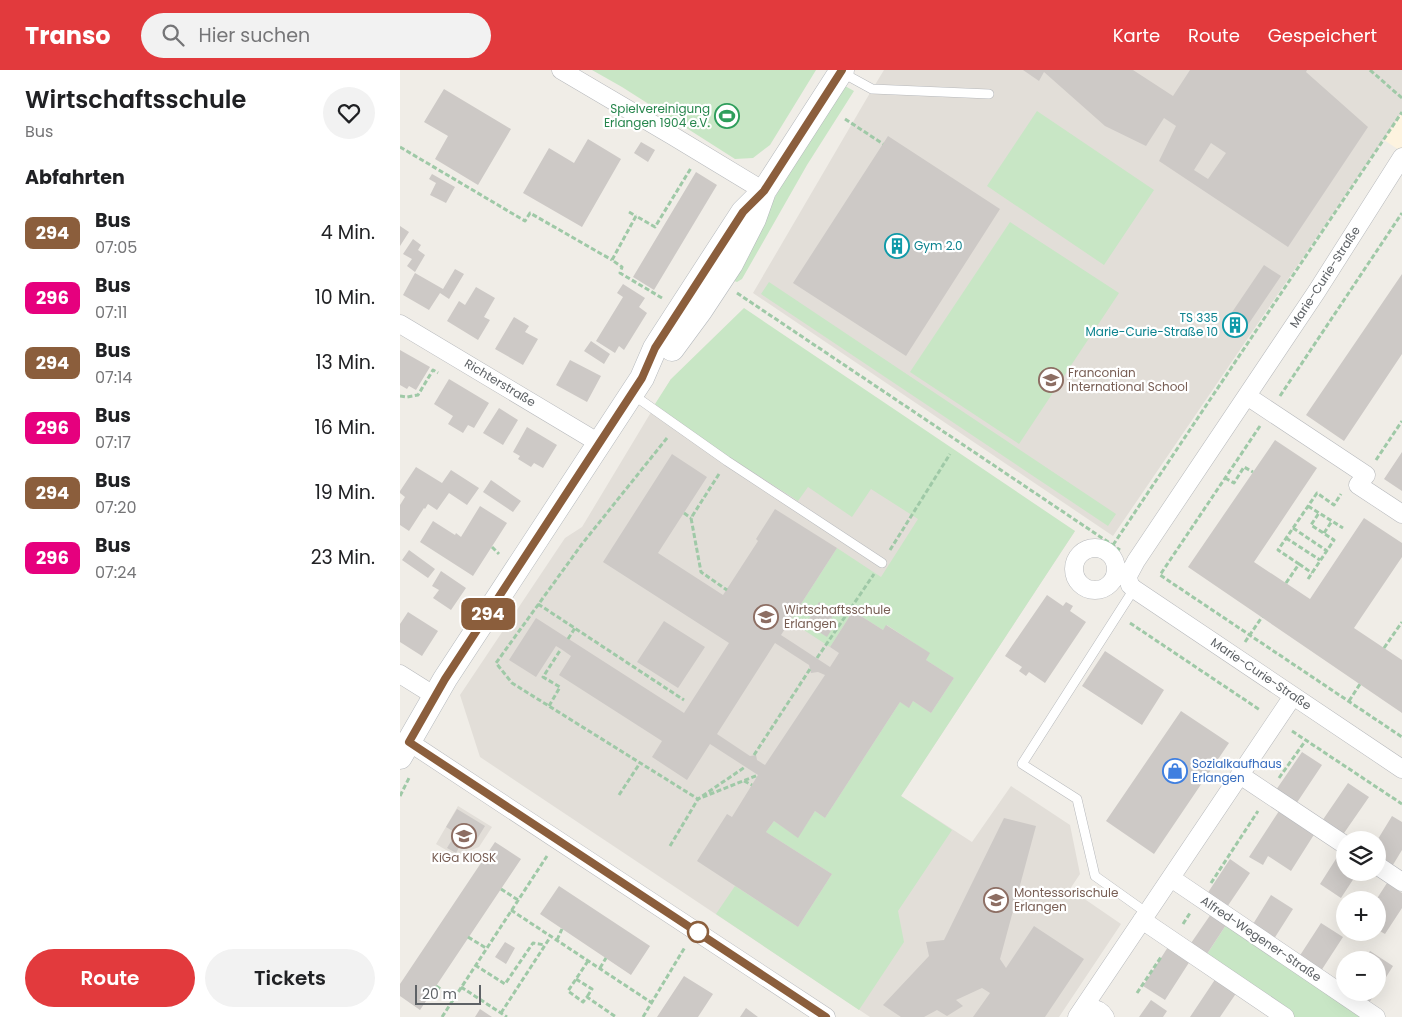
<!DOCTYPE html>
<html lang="de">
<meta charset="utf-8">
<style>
:root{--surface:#fff;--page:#f2f2f2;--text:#202124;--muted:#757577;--accent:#e23a3d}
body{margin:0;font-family:Poppins,sans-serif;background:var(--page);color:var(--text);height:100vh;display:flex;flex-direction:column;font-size:19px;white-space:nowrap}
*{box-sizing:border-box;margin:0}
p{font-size:16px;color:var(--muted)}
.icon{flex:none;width:28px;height:28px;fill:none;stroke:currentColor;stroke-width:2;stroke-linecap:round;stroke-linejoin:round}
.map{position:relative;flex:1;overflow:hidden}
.drawer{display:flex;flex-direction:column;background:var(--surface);width:400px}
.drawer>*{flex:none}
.badge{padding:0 10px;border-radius:8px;font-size:18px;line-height:32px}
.buttons{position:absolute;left:936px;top:761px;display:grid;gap:10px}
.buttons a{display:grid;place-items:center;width:50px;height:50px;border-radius:50%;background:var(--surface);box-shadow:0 5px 20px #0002;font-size:25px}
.scale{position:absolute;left:15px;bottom:12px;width:66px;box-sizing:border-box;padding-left:5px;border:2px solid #5e6266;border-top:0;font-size:14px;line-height:18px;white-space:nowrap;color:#5e6266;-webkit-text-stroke:4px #fff;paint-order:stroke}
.map>.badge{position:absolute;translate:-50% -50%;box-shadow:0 0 0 2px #fff}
h2{padding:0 25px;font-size:19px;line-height:45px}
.round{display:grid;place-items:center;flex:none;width:52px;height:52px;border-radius:26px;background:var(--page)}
.head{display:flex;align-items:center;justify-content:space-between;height:85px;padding:0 25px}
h1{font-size:24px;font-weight:600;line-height:38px}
.action{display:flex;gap:10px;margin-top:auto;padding:10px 25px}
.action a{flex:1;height:58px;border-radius:30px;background:var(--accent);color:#fff;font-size:20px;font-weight:600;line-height:58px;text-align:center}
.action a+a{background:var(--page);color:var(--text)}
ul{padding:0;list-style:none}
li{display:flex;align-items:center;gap:15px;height:65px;padding:0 25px}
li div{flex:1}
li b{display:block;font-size:19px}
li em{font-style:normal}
li .badge{min-width:55px;font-weight:700;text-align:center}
header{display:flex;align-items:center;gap:30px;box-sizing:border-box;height:70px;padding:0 25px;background:var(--accent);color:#fff}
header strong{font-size:24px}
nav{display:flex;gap:28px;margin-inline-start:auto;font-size:18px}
.search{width:350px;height:45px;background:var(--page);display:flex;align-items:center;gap:12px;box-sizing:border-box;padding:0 18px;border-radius:28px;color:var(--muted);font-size:19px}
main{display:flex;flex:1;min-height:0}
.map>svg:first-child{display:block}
.commercial{fill:#fdf3df}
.education{fill:#e2ded8}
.green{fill:#c8e6c5}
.building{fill:#cdc9c6;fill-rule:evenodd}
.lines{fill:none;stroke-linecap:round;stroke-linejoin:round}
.lane-casing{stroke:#b7b9bc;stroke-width:10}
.street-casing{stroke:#b7b9bc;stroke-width:19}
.secondary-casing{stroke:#b5b9bd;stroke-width:25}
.path{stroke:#9fc9a7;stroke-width:3;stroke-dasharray:5 2.5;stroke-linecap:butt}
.lane{stroke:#fff;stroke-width:9}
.street{stroke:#fff;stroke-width:18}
.secondary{stroke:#fff;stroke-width:24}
.line-casing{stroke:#fff;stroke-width:11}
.line{stroke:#8b5e3c;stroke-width:8}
.stop-dot{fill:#fff;stroke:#8b5e3c;stroke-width:2.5}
.labels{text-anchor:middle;stroke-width:4.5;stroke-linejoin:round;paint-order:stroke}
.leisure-label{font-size:12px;fill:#27864d;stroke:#fff;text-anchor:end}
.culture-label{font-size:12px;fill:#0d838f;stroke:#fff;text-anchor:start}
.street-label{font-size:12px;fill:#5e6266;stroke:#fff}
.education-label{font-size:12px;fill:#785e54;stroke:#fff;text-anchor:start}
.shop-label{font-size:12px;fill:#366cbe;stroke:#fff;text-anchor:start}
</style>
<header>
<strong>Transo</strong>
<div class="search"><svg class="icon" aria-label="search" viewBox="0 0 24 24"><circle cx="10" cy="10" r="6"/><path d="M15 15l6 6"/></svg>Hier suchen</div>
<nav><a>Karte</a><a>Route</a><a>Gespeichert</a></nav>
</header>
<main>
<section class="drawer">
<div class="head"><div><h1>Wirtschaftsschule</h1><p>Bus</p></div><a class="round"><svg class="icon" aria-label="heart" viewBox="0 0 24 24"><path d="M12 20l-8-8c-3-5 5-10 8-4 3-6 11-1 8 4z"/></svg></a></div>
<h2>Abfahrten</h2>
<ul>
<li><span class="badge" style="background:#8b5e3c;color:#fff">294</span><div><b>Bus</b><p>07:05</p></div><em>4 Min.</em></li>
<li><span class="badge" style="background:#e6007e;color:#fff">296</span><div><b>Bus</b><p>07:11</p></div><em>10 Min.</em></li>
<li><span class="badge" style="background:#8b5e3c;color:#fff">294</span><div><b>Bus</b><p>07:14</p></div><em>13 Min.</em></li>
<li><span class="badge" style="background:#e6007e;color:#fff">296</span><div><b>Bus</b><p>07:17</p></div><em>16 Min.</em></li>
<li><span class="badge" style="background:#8b5e3c;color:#fff">294</span><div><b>Bus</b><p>07:20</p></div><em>19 Min.</em></li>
<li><span class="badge" style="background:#e6007e;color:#fff">296</span><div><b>Bus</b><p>07:24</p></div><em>23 Min.</em></li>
</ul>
<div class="action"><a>Route</a><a>Tickets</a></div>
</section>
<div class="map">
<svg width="1002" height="947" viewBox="0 0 1002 947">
<rect width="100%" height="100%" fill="#f0ede7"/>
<path class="commercial" d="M1002,42v40l-18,-12z"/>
<path class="education" d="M484,0h518v42l-289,424 -360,-243 114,-195z
M271,309l404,152 -174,265 71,46 39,-56 59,39 10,49 -10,15 51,35 -62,93h-189l-390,-260 -20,-62 105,-157 17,-11z
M58,736l34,21 -13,20 -23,9 -20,-12z"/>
<path class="green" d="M192,0h224l-46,75 -17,13 -18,1 -113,-72z
M445,16l9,5 -47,74 -65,114 -5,3 -8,-3 68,-121z
M637,41l117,79 -50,75 -117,-79z
M610,152l109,71 -100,151 -109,-72z
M369,212l347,232 -8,12 -347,-232z
M344,238l331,223 -174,265 51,34 -54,81 6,31 -45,68 -143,-96 19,-28 63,41 34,-53 -66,-42 8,-11 24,16 17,-26 10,7 75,-116 9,5 4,-6 18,12 23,-35 -28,-18 3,-7 -42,-28 -4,5 -30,-19 -23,36 -40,-26 47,-73 44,29 37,-58 -47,-30 -19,28 -44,-30 -10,14 -100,-64 -43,-33 16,-25z
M826,855l137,92h-70l-88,-60z"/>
<path class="building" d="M623,0h110l40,26 17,-26h117l-1,2 62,55 -80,120 -129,-86 17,-35 -12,-8 -18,28 -41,-20 -61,-54 -5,9zM811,73l15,10 -18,26 -14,-9z
M44,19l67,40 -33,56 -43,-26 13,-23 -24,-14z
M488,66l112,73 -94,147 -113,-73z
M188,69l33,20 -39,68 -59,-34 26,-45 25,15z
M241,72l14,8 -7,12 -14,-9z
M296,102l21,13 -63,105 -21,-13z
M32,104l23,13 -9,16 -16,-8 6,-12 -7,-4z
M0,156l9,6 -9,14z
M13,169l8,6 -3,5 7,5 -10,17 -8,-6 5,-7 -9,-5z
M864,195l17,11 -42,62 -17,-11z
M55,199l9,5 -15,25 -9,-6 -11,17 -26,-15 12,-22 28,16z
M1002,204v80l-58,87 -38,-26z
M223,214l22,14 -6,9 8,6 -23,37 -5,-4 -4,7 -19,-12 27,-44 -6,-4z
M76,217l19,11 -11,19 6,3 -12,20 -31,-19 12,-20 6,4z
M114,247l15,9 -4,6 13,7 -15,26 -28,-16z
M191,271l19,13 -6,10 -20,-13z
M0,280l30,17 -14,23 -7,-4 -2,3 -7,-4z
M170,290l31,16 -14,26 -31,-17z
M49,309l40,24 -15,25 -6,-3 -5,8 -15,-9 5,-8 -19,-12z
M99,338l19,12 -15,25 -20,-12z
M127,357l30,18 -14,23 -9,-5 -3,4 -13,-8 2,-3 -7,-4z
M875,370l42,28 -63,94 56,37 54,-81 38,25v14l-48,71 48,32v53l-214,-146z
M1002,382v39l-18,-12z
M272,384l35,23 -49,76 65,42 35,-54 -2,-2 19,-30 62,39 -56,87 49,32 9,-14 -9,-6 23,-36 30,19 3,-5 44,28 -4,7 28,18 -23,35 -18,-12 -4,7 -9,-6 -75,116 -10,-7 -17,27 -24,-17 -8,11 66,42 -34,53 -101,-66 30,-47 5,3 26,-42 -48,-31 -23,36 -35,-23 10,-16 -103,-66 12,-19 -10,-7 -5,-3 -20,31 -27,-17 27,-42 148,95 45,-70 -126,-81zM375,573l34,22 2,8 7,-1 7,3 -60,90 -8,-5 -1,-5 -6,1 -33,-22z
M16,397l26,16 9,-13 28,18 -12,17 -18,-12 -12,17 -9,-6 -3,5 -1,-1 -15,23 -9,-6v-20l5,-8 -5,-4v-2z
M91,410l30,21 -8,11 -30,-20z
M80,436l27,17 -34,53 -53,-34 13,-21 22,14 1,-2 5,4z
M9,480l26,19 -7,9 -26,-18z
M41,501l25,17 -15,22 -18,-12 6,-8 -7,-4z
M647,525l16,11 3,-4 7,4 -3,5 16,11 -41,61 -16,-11 -3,4 -7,-5 3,-4 -17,-11z
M419,532l16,10 -8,14 5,3 -5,8 -21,-13z
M8,542l30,19 -16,25 -22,-14v-18z
M264,551l41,26 -27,41 -41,-26z
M705,581l59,39 -22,35 -60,-39z
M781,641l48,32 -75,111 -48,-33z
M902,682l20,13 -26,39 -20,-14z
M948,713l21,14 -27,39 -20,-15z
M57,739l28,17 -11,18 -10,-6 -8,15 -9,-5 9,-15 -10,-6z
M879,741l36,22 -24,38 -23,-15 -5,9 -14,-8z
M992,746l10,6v28l-11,18 -13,-9v-20z
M604,748l32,8 -36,133 6,9 28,-42 50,33 -39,58h-72l17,-24 -8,-5 -26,12 7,6 -16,10 -10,-6 -13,7h-23l-18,-12 46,-49 -3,-14 18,-2z
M95,772l26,17 -101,151 -20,-14v-12z
M941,781l4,3v18h13l-17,26 -21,-14z
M830,789l20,14 -25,37 -20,-13z
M987,813l15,10v15l-17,26 -7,-4v-30h-2z
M159,816l91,60 -19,29 -91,-61z
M871,825l22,14 -21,33 -22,-13z
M811,844l15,11 -21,32 -16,-11z
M921,853l22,14 -24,37 -22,-14z
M105,872l10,6 -9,16 -11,-7z
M768,877l22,14 -25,39 -22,-14z
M970,881l23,15 -15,24v-30h-14z
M284,906l29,18 -15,23h-41z
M816,908l21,14 -17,25h-30z
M947,922h29l-9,14z
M751,930l16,11 -4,6h-24z
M346,938l12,9h-18z
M80,939l12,8h-17z"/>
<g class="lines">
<defs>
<path id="lane" d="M441,2l31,17 117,5
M232,324l95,67 155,102
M734,519l-112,175 55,35 18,77 52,37"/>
<path id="street" d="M161,0l112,66 91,55
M1002,87l-85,134 -181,270 -7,13 -1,4 2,7 4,4 268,180
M0,254l199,119
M847,326l119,79 -8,10 44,29
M674 499a21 21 0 1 1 42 0a21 21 0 1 1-42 0Z
M0,604l35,22
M9,672l417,275
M840,705l105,70
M978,796l24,16
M771,808l205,139
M742,850l143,97
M677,947l216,-321
M678,947c7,-11 20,-11 27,0"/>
<path id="secondary" d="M272,279l28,-38 31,-47 23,-45 10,-28 78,-121
M0,687l45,-78 197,-301 13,-30 5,-8 83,-128 21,-21"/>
</defs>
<use href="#lane" class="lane-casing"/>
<use href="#street" class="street-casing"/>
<use href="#secondary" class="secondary-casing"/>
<path class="path" d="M970,0l32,28
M445,49l38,25
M0,77l125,74 5,-8 82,47
M229,142l7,4
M337,223l383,257
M262,228l-42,-25 2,-6 -10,-7 24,-44 19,11 36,-59
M0,326l7,1 11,-2 15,-25 5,3
M880,326l122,-183
M860,356l-100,149 242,162
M267,368l-85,106 -86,119 16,20 186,116 60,-24
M976,390l26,-39
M319,404l-28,44 10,54 26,18
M825,408l9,5 10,-16 9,5
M908,436l35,22
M284,443l7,5
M893,458l34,23
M924,463l8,-12
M886,468l34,22
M713,475l289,-433
M92,477l7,7
M490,480l60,-96
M899,494l13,9
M908,509l26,-39 -23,-15 8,-12
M886,513l13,-19 -21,-14 39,-57 17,12 7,-11
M138,534l146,96
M730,553l130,87
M168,569l7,-11
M845,572l17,-25
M984,578l18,-26
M417,588l57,-84
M949,631l11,-17
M149,636l11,-19 -17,-10 18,-28
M892,661l110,73
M354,685l56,-86
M879,708l27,-38
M344,711l8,4
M219,725l21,-32
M0,726l9,-18
M270,776l28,-47 47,-32
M811,813l47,-72
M101,819l17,11
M111,840l141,93
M783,854l7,-11
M68,867l18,11
M157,870l5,-11
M188,891l-20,30 15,11 4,-5 29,20
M75,895l30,19 28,-41 12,2
M200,898l6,-10
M176,909l16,10 -5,8
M36,916l18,12
M61,917l46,30
M737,923l24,-36
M101,943l50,-77
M42,947l105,-161
M243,947l42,-70"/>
<use href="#lane" class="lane"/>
<use href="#street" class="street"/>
<use href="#secondary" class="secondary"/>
</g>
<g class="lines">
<defs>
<path id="line" d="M426,947l-417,-275 36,-63 197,-301 13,-30 88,-136 21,-21 78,-121"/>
</defs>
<use href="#line" class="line-casing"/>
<use href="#line" class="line"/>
</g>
<defs>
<symbol id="stadium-ring" viewBox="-11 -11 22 22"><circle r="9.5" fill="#fff" stroke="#2e9e5b" stroke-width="1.5"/><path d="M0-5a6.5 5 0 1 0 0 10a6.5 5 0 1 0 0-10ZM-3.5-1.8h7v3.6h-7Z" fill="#2e9e5b"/></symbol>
<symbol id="building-ring" viewBox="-11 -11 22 22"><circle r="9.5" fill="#fff" stroke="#0f9aa8" stroke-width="1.5"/><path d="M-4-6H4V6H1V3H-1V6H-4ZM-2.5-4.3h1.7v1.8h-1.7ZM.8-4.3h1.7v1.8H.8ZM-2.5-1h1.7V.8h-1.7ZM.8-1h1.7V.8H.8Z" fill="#0f9aa8"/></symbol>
<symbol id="school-ring" viewBox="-11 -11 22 22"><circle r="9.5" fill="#fff" stroke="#8d6e63" stroke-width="1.5"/><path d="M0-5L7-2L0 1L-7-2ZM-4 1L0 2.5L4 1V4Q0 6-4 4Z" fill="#8d6e63"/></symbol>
<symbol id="shop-ring" viewBox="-11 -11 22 22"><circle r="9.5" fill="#fff" stroke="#3f7fe0" stroke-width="1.5"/><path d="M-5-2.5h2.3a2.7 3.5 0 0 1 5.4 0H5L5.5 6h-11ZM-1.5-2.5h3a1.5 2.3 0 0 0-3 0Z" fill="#3f7fe0"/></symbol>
</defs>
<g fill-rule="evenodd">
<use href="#stadium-ring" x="313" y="32" width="28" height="28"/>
<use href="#building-ring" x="483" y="162" width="28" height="28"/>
<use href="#building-ring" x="821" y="241" width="28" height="28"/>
<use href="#school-ring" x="637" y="296" width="28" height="28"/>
<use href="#school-ring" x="352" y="533" width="28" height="28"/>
<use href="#shop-ring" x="761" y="687" width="28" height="28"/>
<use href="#school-ring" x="50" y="752" width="28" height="28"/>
<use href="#school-ring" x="582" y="816" width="28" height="28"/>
</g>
<circle class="stop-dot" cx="298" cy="862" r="10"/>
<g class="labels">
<g class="leisure-label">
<text x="310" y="43">Spielvereinigung<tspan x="310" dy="14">Erlangen 1904 e.V.</tspan></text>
</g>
<g class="culture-label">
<text x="514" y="180">Gym 2.0</text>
<text x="818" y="252" text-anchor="end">TS 335<tspan x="818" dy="14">Marie-Curie-Straße 10</tspan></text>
</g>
<g class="street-label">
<text transform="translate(925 207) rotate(-57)" y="4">Marie-Curie-Straße</text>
<text transform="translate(100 313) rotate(31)" y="4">Richterstraße</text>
<text transform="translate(861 604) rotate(34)" y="4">Marie-Curie-Straße</text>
<text transform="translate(861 869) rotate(34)" y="4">Alfred-Wegener-Straße</text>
</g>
<g class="education-label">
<text x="668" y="307">Franconian<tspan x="668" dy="14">International School</tspan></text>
<text x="384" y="544">Wirtschaftsschule<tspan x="384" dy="14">Erlangen</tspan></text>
<text x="64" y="792" text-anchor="middle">KiGa KIOSK</text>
<text x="614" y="827">Montessorischule<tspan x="614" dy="14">Erlangen</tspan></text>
</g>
<g class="shop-label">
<text x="792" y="698">Sozialkaufhaus<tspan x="792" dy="14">Erlangen</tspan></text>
</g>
</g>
</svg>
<div class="buttons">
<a><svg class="icon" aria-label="layers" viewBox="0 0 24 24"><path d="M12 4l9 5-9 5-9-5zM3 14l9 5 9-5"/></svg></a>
<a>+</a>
<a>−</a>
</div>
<div class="scale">20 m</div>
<b class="badge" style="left:88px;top:544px;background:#8b5e3c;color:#fff">294</b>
</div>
</main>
